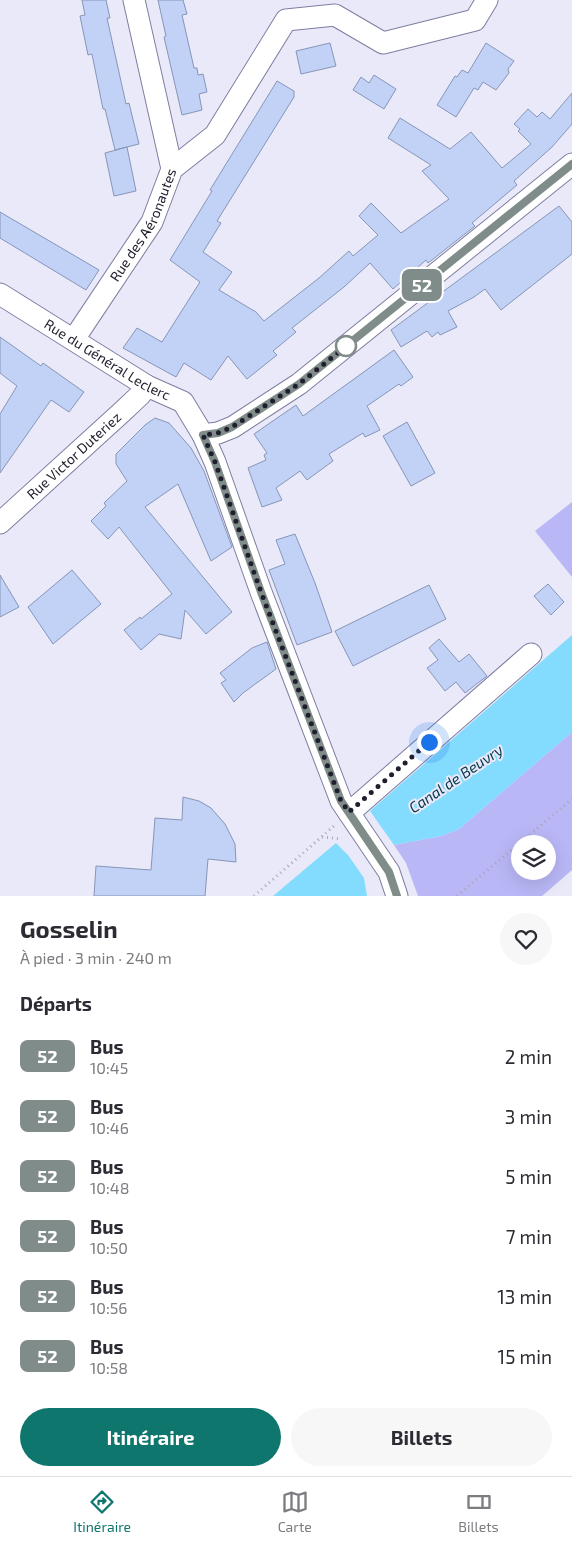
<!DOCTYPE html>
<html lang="fr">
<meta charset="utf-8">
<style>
:root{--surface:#fff;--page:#f7f7f7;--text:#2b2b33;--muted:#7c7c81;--line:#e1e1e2;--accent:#0f766e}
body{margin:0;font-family:"Exo 2",sans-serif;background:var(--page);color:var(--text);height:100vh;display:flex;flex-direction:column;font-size:19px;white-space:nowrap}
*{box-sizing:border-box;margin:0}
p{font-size:16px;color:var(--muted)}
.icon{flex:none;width:28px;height:28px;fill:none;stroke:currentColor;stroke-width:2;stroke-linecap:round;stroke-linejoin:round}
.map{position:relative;height:896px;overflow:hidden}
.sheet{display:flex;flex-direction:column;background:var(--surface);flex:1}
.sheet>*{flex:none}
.badge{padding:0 10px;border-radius:8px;font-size:18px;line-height:32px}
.buttons{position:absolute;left:511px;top:835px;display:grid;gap:10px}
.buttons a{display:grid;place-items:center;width:45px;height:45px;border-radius:50%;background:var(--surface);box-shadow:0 5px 20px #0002;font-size:25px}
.you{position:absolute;width:25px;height:25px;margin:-12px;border:4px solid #fff;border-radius:50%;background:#1a73e8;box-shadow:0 0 0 8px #1a73e833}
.map>.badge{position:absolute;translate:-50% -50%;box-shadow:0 0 0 2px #fff}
h2{padding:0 20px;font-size:19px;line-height:45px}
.round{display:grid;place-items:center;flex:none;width:52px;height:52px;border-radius:26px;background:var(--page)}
.head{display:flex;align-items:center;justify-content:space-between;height:85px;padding:0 20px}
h1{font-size:24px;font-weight:700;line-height:38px}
.primary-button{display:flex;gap:10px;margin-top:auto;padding:10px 20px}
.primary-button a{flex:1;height:58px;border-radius:30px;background:var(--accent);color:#fff;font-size:20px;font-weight:700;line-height:58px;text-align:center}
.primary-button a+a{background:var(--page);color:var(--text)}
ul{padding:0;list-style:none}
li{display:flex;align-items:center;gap:15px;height:60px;padding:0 20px}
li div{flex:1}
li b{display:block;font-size:19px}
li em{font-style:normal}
li .badge{min-width:55px;font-weight:700;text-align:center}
.dock{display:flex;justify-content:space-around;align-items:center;height:70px;border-top:1px solid var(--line);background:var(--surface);font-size:14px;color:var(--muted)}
.dock a{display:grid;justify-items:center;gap:2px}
.dock .on{color:var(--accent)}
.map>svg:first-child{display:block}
.green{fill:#b9b7f6;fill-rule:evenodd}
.water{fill:#83dbfe}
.building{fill:#c1d2f6;stroke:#8696b8}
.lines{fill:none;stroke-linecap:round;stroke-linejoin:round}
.minor-casing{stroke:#7e7ea1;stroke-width:23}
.path{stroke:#a7a7b7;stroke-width:3;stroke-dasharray:1 4;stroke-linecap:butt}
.minor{stroke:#fff;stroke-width:21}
.line-casing{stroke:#fff;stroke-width:11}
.line{stroke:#808c89;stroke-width:8}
.walk{stroke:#1f1e2d;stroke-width:5;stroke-dasharray:0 9}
.stop-dot{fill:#fff;stroke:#808c89;stroke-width:2.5}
.labels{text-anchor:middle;stroke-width:4;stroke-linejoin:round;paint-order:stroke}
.street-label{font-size:14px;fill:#1f1e2d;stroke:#e9e9f9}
.water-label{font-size:15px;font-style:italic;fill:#003749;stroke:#e9e9f9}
</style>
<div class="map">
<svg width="572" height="896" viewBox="0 0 572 896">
<rect width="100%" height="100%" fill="#e9e9f9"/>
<path class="green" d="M572,502v75l-37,-46z
M572,732v138l-30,26h-124l-12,-33 -12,-18 47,-9 18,-7zM520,844h28v27h-28z"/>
<path class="water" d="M572,635v97l-113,97 -18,7 -47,9 -24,-34z
M336,843l12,12 16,23 3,18h-94z"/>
<path class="building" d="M82,0h24l4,18h-3l19,86 3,-1 10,41 -24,6 -10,-41h-2l-11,-55 -4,1 -8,-39 5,-1z
M158,0h25l4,14 -5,1 12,53h3l1,7 5,-1 4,18 -8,2 3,16 -20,5 -18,-78 2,-1z
M330,43l6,23 -35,8 -5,-23z
M486,43l28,18 -6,8 1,4 -13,17 -13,-8 -5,8 -4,-2 -18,29 -19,-12 18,-29 2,1 5,-7 6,3z
M374,75l22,14 -12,20 -31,-19 8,-13 8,6z
M277,81l17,10v6l-77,124 4,2 -18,29 29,20 -13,18 37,22 8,9 55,-43 30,-27 4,5 25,-21 -19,-19 12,-13 30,30 48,-34 -27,-28 9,-6 -43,-27 12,-20 50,31 21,-17 31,36 29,-24 -13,-13 2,-2 -6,-5 14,-15 9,8 5,-5 8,7 22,-26v31l-20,23 -38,34 3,4 -45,38 3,3 -47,37 -2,-3 -33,29 -23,-26 -26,24 -52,41 4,4 -23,19 4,4 -30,24 -19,-23 -17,24 -27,-17 -8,14 -53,-29 14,-20 25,14 38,-60 -30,-22 42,-69 -2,-1z
M127,147l9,44 -22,5 -9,-43z
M559,206l13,16v32l-71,56 -16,-21 -11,8 -26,14 9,16 -17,8 -2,-3 -6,5 -5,-6 -26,16 -10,-17z
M0,212l99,58 -13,20 -86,-52z
M0,337l41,29 2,-3 41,29 -15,20 -18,-12 -51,73v-59l17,-28 -17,-13z
M394,350l19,27 -12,9 -2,-2 -32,22 13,24 -15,7 -2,-4 -34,21 4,7 -26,19 -7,-9 -24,17 6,12 -20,7 -14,-39 18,-8 -2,-5 3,-2 -13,-19 42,-29 7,11z
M155,418l14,5 22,25 13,23 28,76 -21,14 -33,-77 -33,23 87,105 -26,22 -21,-24 -4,29 -22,-5 -18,16 -17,-20 16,-13 1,2 31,-25 -53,-67 -11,12 -17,-18 15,-15 -2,-3 23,-22 -11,-17v-10l29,-29z
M407,422l28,51 -24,13 -28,-50z
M295,534l20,49 17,49 -35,13 -28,-75 16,-6 -9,-24z
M72,570l29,34 -48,40 -25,-37z
M0,575l19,32 -19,10z
M548,584l16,18 -13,13 -17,-19z
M429,585l17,34 -93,47 -18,-35z
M439,639l20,23 10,-8 18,22 -22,17 -9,-11 -11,9 -18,-23 11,-8 -9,-12z
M267,642l9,27 -33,24 -9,9 -13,-19 5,-3 -6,-7 32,-25z
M183,797l16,4 12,7 14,16 10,20 1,18 -28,-3 -3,37h-111l2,-30 55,4 4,-52 27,2z"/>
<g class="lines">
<defs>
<g id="minor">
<path d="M134,0l38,169"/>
<path id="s1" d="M0,294l147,92 36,16 20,33 12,27 46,130 80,209 48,71 8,24"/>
<path id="s2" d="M74,339l78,-117 20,-53 43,-34 71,-115 49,-5 48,28 92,-23 12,-20"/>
<path d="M203,435l15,-2 15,-6 66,-43 273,-220"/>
<path id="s3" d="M0,523l122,-111 18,-17 7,-9"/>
<path d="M349,813l182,-159"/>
</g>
</defs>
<use href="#minor" class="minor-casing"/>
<path class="path" d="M322,837l20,2
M254,896l80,-70
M457,896l115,-97"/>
<use href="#minor" class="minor"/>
</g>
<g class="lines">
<defs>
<path id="line" d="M397,896l-8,-24 -48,-71 -80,-209 -46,-130 -12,-27 15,-2 14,-6 67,-43 273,-220"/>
</defs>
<use href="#line" class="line-casing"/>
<use href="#line" class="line"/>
<path class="walk" d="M346,346l3,-2 -50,40 -67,43 -14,6 -15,2 12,27 46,130 80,209 8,11 80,-70"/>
</g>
<circle class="stop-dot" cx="346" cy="346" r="10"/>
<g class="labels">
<g class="street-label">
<text dy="5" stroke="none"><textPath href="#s2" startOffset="134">Rue des Aéronautes</textPath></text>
<text dy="5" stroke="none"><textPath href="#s1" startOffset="126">Rue du Général Leclerc</textPath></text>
<text dy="5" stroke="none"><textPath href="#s3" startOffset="100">Rue Victor Duteriez</textPath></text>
</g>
<g class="water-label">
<text transform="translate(456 779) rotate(-34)" y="5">Canal de Beuvry</text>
</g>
</g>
</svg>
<div class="buttons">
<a><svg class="icon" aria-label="layers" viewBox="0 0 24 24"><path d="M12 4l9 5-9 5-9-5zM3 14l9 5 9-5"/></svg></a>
</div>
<div class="you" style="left:429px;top:742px"></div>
<b class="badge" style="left:422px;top:285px;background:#808c89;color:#fff">52</b>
</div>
<section class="sheet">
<div class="head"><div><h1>Gosselin</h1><p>À pied · 3 min · 240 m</p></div><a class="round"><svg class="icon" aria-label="heart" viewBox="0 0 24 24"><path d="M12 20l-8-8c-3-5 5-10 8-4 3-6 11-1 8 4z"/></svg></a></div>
<h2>Départs</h2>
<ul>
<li><span class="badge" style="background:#808c89;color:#fff">52</span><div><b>Bus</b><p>10:45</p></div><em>2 min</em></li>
<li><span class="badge" style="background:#808c89;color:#fff">52</span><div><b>Bus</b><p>10:46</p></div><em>3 min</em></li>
<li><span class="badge" style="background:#808c89;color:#fff">52</span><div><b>Bus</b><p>10:48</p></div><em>5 min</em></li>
<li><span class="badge" style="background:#808c89;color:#fff">52</span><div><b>Bus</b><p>10:50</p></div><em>7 min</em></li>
<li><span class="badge" style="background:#808c89;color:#fff">52</span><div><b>Bus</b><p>10:56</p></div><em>13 min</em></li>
<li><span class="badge" style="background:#808c89;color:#fff">52</span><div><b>Bus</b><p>10:58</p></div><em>15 min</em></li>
</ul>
<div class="primary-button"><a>Itinéraire</a><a>Billets</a></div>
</section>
<nav class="dock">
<a class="on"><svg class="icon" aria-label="directions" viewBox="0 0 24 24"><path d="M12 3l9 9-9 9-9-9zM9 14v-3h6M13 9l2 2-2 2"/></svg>Itinéraire</a>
<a><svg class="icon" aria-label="map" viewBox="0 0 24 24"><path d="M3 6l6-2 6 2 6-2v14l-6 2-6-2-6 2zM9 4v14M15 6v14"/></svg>Carte</a>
<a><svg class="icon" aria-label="tickets" viewBox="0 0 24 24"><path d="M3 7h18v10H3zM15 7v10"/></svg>Billets</a>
</nav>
